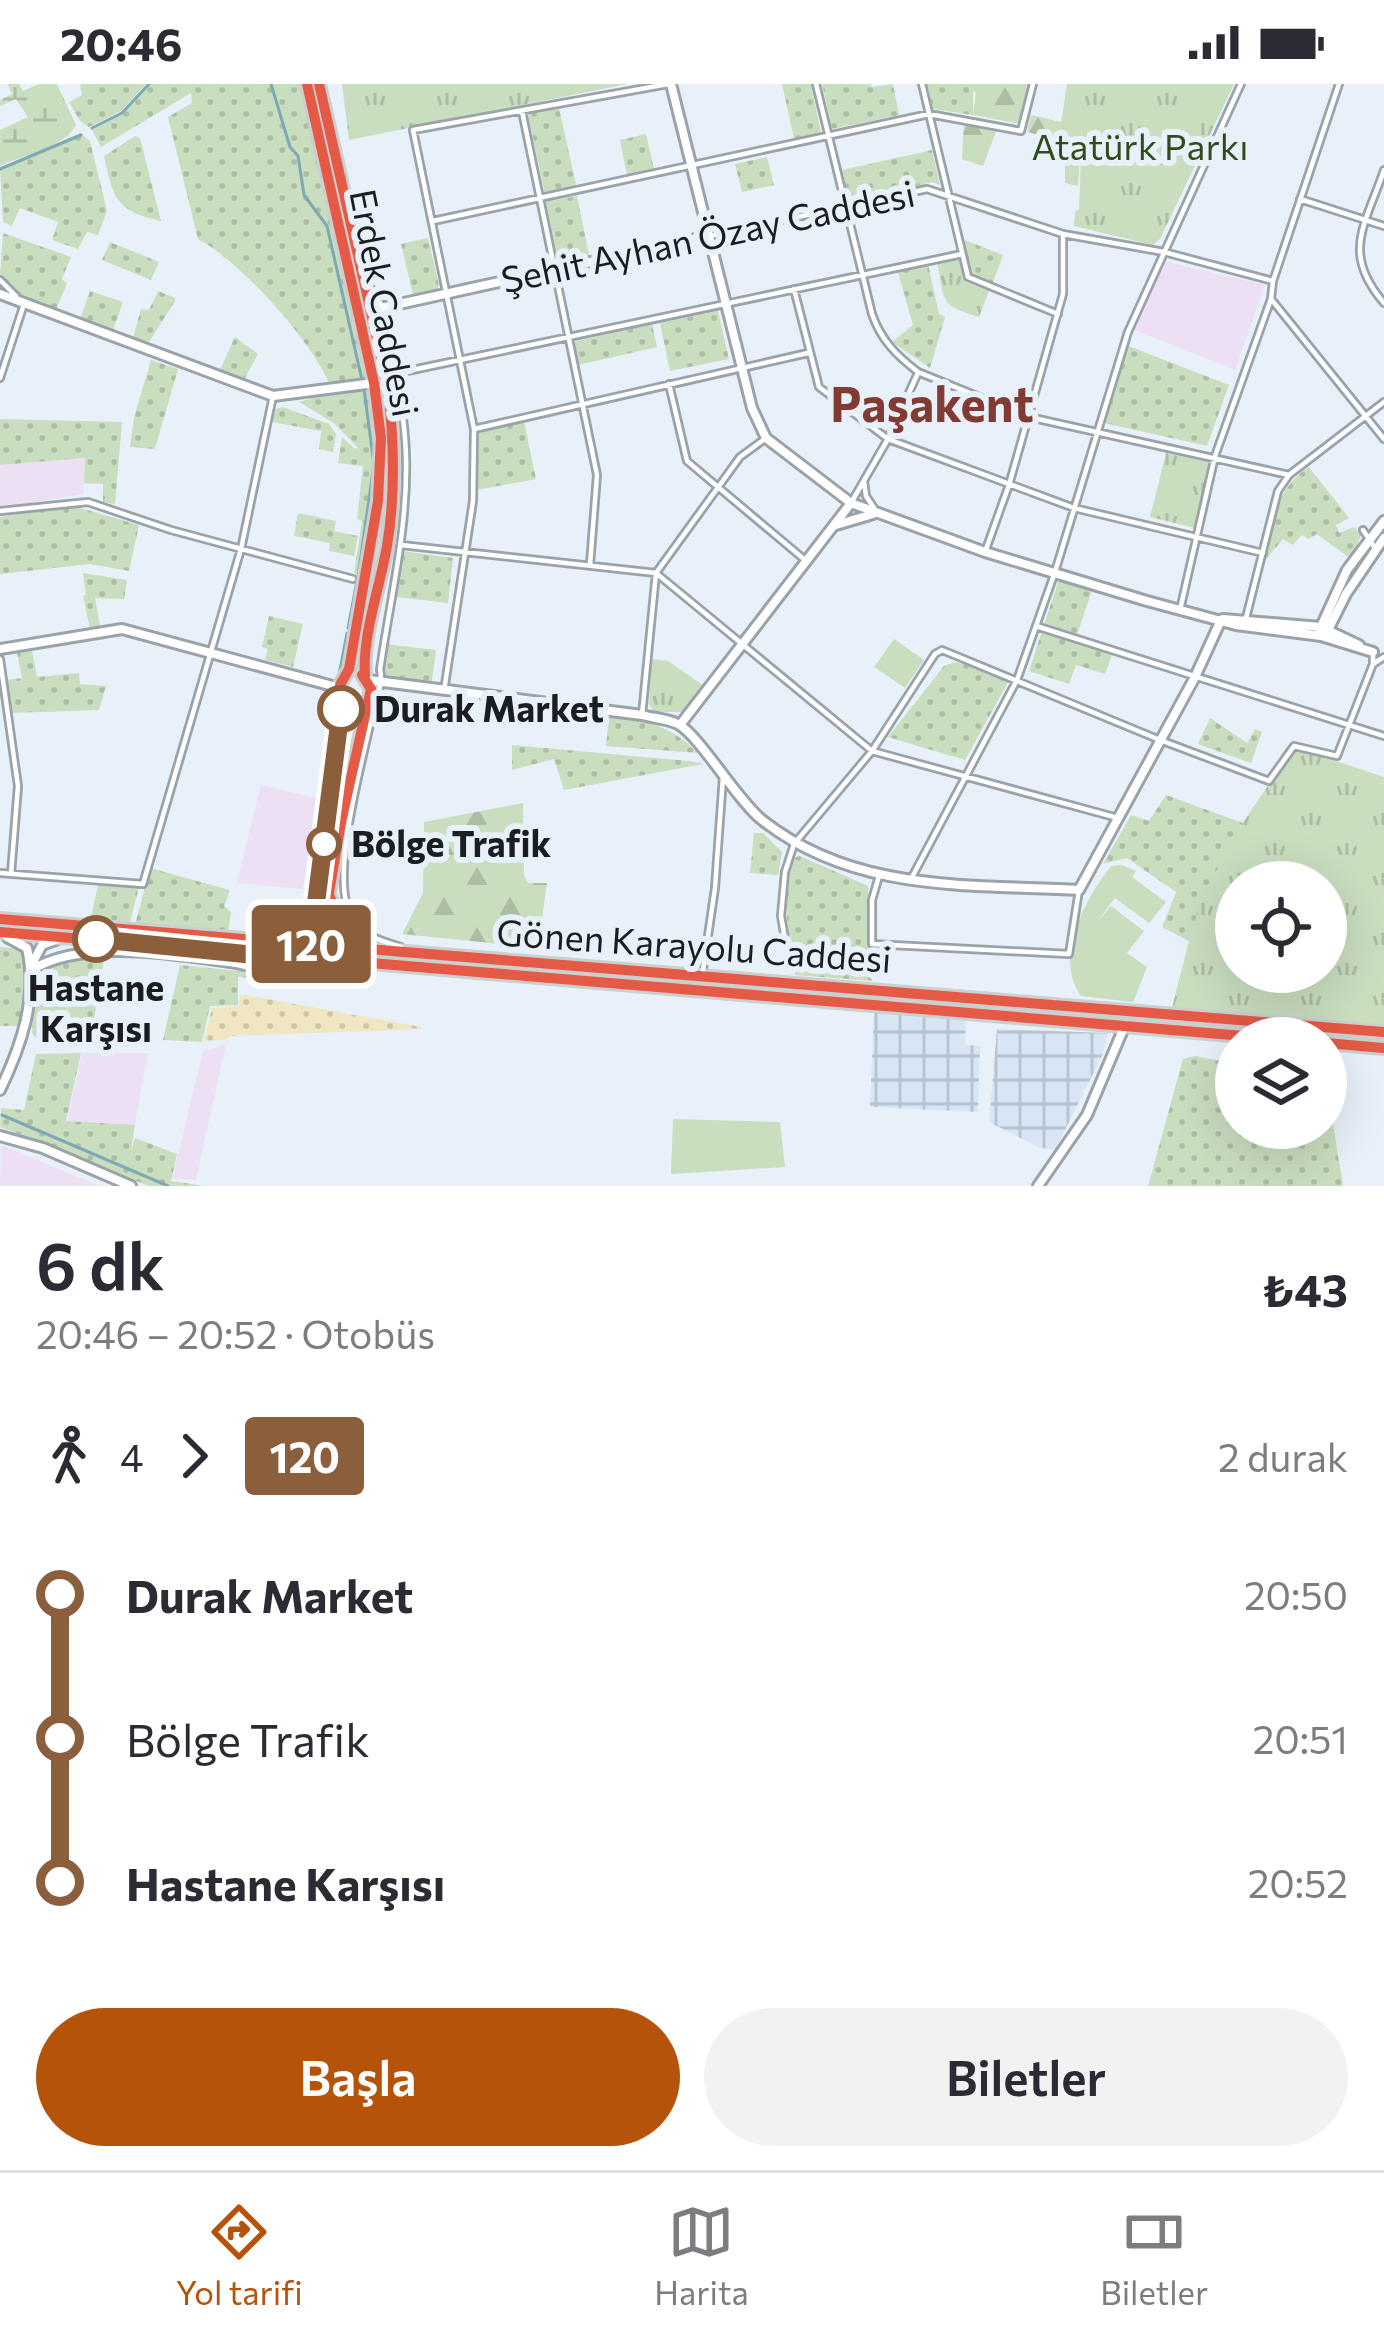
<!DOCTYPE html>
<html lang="tr">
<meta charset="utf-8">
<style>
:root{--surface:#fff;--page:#f2f2f3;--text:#2b2b33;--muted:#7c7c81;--line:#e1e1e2;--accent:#b45309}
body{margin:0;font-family:Commissioner,sans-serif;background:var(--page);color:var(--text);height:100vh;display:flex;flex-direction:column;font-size:45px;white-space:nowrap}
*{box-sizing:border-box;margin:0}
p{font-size:39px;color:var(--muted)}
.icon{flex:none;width:66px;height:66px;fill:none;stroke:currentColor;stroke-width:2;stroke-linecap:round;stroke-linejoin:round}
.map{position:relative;height:1102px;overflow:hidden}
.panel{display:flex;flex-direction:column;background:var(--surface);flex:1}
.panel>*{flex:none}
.badge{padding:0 24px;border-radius:9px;font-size:42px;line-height:78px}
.tools{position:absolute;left:1215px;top:777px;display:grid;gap:24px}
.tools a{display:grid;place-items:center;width:132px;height:132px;border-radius:50%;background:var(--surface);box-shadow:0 12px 48px #0002;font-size:60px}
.map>.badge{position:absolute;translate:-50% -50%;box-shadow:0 0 0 6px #fff}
.legs{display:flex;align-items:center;gap:18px;height:132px;padding:0 36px;font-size:39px}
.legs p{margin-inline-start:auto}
.summary{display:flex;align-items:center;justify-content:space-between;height:204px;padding:0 36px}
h1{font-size:66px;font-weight:600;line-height:90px}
.primary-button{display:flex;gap:24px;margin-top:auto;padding:24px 36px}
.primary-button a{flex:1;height:138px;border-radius:72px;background:var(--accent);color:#fff;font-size:48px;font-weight:600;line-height:138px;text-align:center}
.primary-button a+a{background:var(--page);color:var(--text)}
ul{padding:0 36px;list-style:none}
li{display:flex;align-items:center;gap:42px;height:144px;font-size:45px}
li i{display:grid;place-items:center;width:18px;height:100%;margin:0 15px;background:currentColor}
li i::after{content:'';width:30px;height:30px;margin:-15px;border:9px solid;border-radius:50%;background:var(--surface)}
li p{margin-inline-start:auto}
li:first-child i{background:linear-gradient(#0000 50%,currentColor 0)}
li:last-child i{background:linear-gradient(currentColor 50%,#0000 0)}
.status{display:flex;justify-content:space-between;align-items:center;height:84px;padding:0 60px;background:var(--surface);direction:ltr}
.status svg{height:33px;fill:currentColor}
.dock{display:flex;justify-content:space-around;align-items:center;height:168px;border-top:3px solid var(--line);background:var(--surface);font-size:33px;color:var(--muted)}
.dock a{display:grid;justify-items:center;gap:6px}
.dock .selected{color:var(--accent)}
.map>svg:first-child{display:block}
.industrial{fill:url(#industrial-grid)}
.education{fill:#ede0f4}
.grass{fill:url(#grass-dots)}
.forest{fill:url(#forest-firs)}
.wetland{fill:url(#wetland-marsh)}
.sand{fill:url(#sand-dots)}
.park{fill:url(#park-tufts);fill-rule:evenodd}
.garden{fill:#c9ddbf}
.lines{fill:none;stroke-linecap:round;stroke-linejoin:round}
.stream{stroke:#7da9b4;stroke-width:3}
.street-casing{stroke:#9aa2aa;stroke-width:10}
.secondary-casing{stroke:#9aa2aa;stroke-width:14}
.highway-casing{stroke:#cdcece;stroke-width:16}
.street{stroke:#fff;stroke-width:4.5}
.secondary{stroke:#fff;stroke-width:8}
.highway{stroke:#e55a47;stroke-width:10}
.line-1-casing{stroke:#fff;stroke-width:27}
.line-1{stroke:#8b5e3c;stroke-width:18}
.stop-1-dot{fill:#fff;stroke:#8b5e3c;stroke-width:6}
.labels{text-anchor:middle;stroke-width:12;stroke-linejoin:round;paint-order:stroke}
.park-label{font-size:36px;fill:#304c1d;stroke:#e8f1fa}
.street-label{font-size:36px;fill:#1b1e21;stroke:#e8f1fa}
.stop-label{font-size:36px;font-weight:bold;fill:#1b1e21;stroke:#e8f1fa;text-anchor:start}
.district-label{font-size:48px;font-weight:bold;fill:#823b33;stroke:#e8f1fa}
</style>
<div class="status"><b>20:46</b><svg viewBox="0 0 49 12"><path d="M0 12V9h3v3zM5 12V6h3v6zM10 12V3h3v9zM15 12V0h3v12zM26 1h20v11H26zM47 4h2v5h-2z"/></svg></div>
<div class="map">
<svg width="1384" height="1102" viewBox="0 0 1384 1102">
<defs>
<pattern id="industrial-grid" width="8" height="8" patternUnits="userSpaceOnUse" patternTransform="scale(3)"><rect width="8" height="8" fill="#d7e5f5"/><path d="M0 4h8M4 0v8" fill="none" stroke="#b8c4d2"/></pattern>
<pattern id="grass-dots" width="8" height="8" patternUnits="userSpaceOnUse" patternTransform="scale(3)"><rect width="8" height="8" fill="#c9ddbf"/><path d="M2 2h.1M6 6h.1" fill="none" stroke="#acbda4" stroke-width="1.8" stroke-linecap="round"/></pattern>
<pattern id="forest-firs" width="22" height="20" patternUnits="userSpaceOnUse" patternTransform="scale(3)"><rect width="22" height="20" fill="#c9ddbf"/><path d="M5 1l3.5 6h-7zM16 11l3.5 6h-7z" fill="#acbda4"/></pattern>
<pattern id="wetland-marsh" width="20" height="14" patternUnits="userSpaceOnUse" patternTransform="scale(3)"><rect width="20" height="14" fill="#c9ddbf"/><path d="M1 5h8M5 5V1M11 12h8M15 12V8" fill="none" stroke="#acbda4"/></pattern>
<pattern id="sand-dots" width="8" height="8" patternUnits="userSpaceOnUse" patternTransform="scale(3)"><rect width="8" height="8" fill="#f0e6c1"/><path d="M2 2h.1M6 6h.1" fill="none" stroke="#cdc5a6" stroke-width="1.8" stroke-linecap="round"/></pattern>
<pattern id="park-tufts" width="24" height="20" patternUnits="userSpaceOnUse" patternTransform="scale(3)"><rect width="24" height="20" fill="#c9ddbf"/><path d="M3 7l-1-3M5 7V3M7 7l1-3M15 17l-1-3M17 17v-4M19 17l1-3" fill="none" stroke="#acbda4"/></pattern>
</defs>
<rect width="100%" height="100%" fill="#e8f1fa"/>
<path class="industrial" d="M874,927l92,4 -1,30 15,1 -2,66 -108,-5z
M997,945l111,4 -5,21 -48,96 -15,-2 -51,-26z"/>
<path class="education" d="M1168,178l97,23 -30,85 -103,-41 31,-64z
M86,373l-3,37 -83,14v-43z
M261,701l55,13 -13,91 -66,-6z
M226,960l-30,136 -24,-1 31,-128z
M82,969h66l-19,103 -62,-33z
M1,1061l99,41h-100z"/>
<path class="grass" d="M80,0h66l-25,27 -32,16 -9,-6 -11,-19 13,-7z
M150,0h150l68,293 -39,6c-18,-43 -89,-122 -131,-144l-30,-122 24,-14 -1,-10 -90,54 -9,-17 31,-16z
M782,0h29l10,49 -27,6z
M822,0h48l2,3 21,-3 6,31 -67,14z
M927,0h40l6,4v27l-40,-6z
M559,24l18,81 -32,6 -17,-81z
M80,49l10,8 17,70 -9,24 -11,-3 -9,17 -26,-9 6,-18 -38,-14 -8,18 -9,-4 -3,-53z
M646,50l8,35 -27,6 -7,-35z
M135,52l5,2 21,83c-45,-10 -48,-23 -57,-65z
M932,66l8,35 -8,-3 -82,20 -8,-32z
M767,73l7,28 -32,7 -7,-28z
M577,112l13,63 -31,6 -13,-63z
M3,149l68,24 -9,22 5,4 -11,27 -37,-16 -19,-20z
M428,154l11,47 -2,4 -24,6 -12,-51z
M962,155l41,16 -11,30 -23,-13z
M110,158l49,20 -8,18 -49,-20z
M928,180l11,50 6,3 -15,51 -38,-26 21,-17 -15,-53z
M90,207l33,11 -10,28 -33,-11z
M158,207l17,7v3l-26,41 -16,-4 8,-29 8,1z
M718,227l11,48 -59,12 -10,-48z
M652,240l5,23 -79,18 -5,-23z
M235,253l23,17 -14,26 -24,-10z
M1126,261l103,40 -22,61 -103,-23z
M151,276l27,9 -23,80 -25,-2 4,-29z
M367,304c26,56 4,129 -4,188l-9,-3 8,-52 -5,-2 6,-53 -25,-3 4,-26 13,12 3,-1 -23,-24 -36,-22 36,-11z
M283,323l46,17 7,10 -3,18 -14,-3 2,-18 -49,-9 3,-13z
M0,335l122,3 -7,82 -12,-2v-18l-19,-1 1,-25 -85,7z
M524,338l12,57 -59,11 2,-58z
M1309,383l40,51 -13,7 3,8 15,-6 7,8 -10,24 -34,-25 -9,5 -6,-4 -9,10 -10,-6 -21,25c9,-37 13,-76 47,-97z
M70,421l69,20 -10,46 -39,-7 -90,10v-57z
M298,429l38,8 -2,10 24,5 -4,20 -25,-5 1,-8 -36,-7z
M402,467l51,7 -5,45 -52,-6z
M83,489l44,7 -3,19 -29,-1 5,28 -10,3 -7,-33 3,-1z
M1059,495l33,11 -15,45 -33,-10z
M269,532l34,8 -10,43 -28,-7 3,-11 -6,-2z
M1042,547l70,23 -7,20 -29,-9 -7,19 -40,-13z
M385,560l51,6 -4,31 -4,4 -44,-5 -3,-10z
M32,567l5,26 42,-4 1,11 26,2 -7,24 -88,3 -4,-33 15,-2 -5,-25z
M955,578l56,15 -46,83 -77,-23 56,-71z
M609,631c36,5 63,11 89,38l-92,-7z
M1210,634l37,25 8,-14 7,3 -11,31 -53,-19z
M512,661l177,16 14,3 -139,26 -10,-31 -42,11z
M1292,666l-56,124 -36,95 184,55 -212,-16 17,-67 -27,-14 14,-35 -49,-34 -24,6 28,-49 18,6 17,-26 77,28z
M754,749h9l19,19 -4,23 -28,-2z
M800,772l68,30v66l-5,17 10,12 -78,-6c-7,-39 -14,-78 -3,-117z
M150,784l80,22 -6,16 7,6 -3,21 -93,-8z
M98,801l41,2 -9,35 -39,-4z
M0,863l21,2 4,6 -3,71h-22z
M72,875l32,1 -14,83c-21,2 -43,9 -58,-10l3,-56 8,-7z
M180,881l89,9 -4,5 -27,-2v28l-28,1 -8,36 -39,-2z
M81,969l-15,68 69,4 -4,26 4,-13 42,16 -6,27 34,5h-56l-149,-59 1,-19 23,2 12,-56z
M1195,972l41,8v64h90v-47l17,105h-195l35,-127z"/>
<path class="forest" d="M967,0h62l-9,40 -47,-9 3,-22z
M1031,31l51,12 -4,59 -13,-3v-41l-38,-10z
M964,37l33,8 -14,37 -21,-7z
M523,719l1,73 4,7h19l-9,65 -136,-14 21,-41 1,-71z"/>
<path class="wetland" d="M8,0h11l4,7 16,-7h18l19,41c-12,23 -53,30 -76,41v-36l28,-13 -12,-18 -16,7v-6l12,-6z"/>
<path class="sand" d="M240,910l181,33 1,2 -192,7 -5,4 -21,1 8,-33 27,-2z"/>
<path class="park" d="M342,0h285l-278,56z
M1067,0h167l-74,155 -7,6 -79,-19 1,-15 4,-1 3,-82 -21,-5z
M959,174l7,24 23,9 -10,26c-41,-12 -34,-16 -42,-56z
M1166,369l43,9 -14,66 -45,-11z
M651,575l17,2 36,25 -21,26h-28l-6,-7z
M1297,664l87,29v247l-212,-16 29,-110 42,-75 49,-73zM1236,798h90v90h-90z"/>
<path class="garden" d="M1174,38l26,5 -8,40 -26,-5z
M894,555l30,21 -19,28 -31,-21z
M1122,781l14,6 -4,6 34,25 -17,21 -34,-25 -19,25 15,-17 33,25 -17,22 20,14 -14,35 -52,-6c-28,-40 4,-96 30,-130z
M673,1035l107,3 5,45 -114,7z"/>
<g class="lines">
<path class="stream" d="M271,0l19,63 8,9 6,39 23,31 35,154
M92,44l30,-15 27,-29
M0,85l81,-34
M358,493l16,-113 -10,-75
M348,544l9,-47
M339,591l8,-42
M315,762l21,-153
M2,1031l166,71"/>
<defs>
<path id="street" d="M816,0l56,230c9,26 24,41 46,58l111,45 260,58
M922,0l46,193 90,37
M522,27l75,364 -7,90
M1384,86c-19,56 -43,83 0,133
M1300,115l84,27
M433,137l496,-107 92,17 12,-47
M709,152l218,-47 136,45 101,18 109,29
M0,196l16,16
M794,205l25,98 69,52 186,69 189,45
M1271,215l113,140
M382,225c10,49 23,98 24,148 2,72 -16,142 -26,213 4,16 -5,29 -8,45 -9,46 -45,167 -19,205 12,17 29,21 48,27
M398,289l564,-119
M0,294l24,-74
M669,300l18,77 118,99
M474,345l334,-76
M864,397l2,15 8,12
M851,419l37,-64 29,-64
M0,427l88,-9 83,28 182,49
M1363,446l12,18
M401,461l255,28 216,178 246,67
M985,468l24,-67 54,-191v-60
M1180,526l35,-154 56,-157 2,-18 66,-197
M1246,534l32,-127 11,-16 95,-73
M1036,542l348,110
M0,575l18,127 -7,88
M1373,580l11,-7
M444,607l29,-190 1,-72 -61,-299 255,-46
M642,631l14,-142 84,-116 26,-19
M0,789l143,11 98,-335 32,-153
M879,792l-7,24v44l197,10 10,-64
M911,795l106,-199 38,-108 73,-240 113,-248
M785,855l-4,-23 4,-44 9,-28 78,-93 63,-97 7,-4 218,90 109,41 25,-35 43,10 36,-92v-11
M703,886l12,-82 8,-111"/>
<path id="secondary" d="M671,0l81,324 14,30 85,65 134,49 162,49 89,24 85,11 52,16
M369,205l12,19 328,-72
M0,210l273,102 101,-13
M836,441l37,-11
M1223,535l98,8 38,18
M1320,545l27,-59 37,-49
M1327,548l19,-38 38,-56
M0,565l122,-20 218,59
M368,596l274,35c11,3 26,4 36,9 22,12 58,75 84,96 93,73 205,64 317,70l116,-213 26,-57
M680,641l171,-222
M32,880l10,-19 16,-6
M30,887c51,-33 143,-17 201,-9 21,3 44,14 65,12 13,-1 18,-14 28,-22l14,-1
M0,1006c21,-43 38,-92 27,-142l-20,-11
M0,1052l43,12 88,38
M1038,1102l49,-71 38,-90"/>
<path id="highway" d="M307,0l67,299 7,55 -3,63 -29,168 -9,16 2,17 -31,250
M319,0l69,303c6,54 8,106 -1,159 -7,41 -25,89 -22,130
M329,811l14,34 22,17
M0,835l1384,113
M0,848l1268,106
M281,856l17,-10 13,-23
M319,869l22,-131 30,-133 -9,-14
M1326,959l58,5"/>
</defs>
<use href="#street" class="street-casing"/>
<use href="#secondary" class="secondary-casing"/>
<use href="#highway" class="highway-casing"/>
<use href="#street" class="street"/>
<use href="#secondary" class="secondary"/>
<use href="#highway" class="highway"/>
</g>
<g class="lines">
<defs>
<path id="line-1" d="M96,855l218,22 -1,-35 28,-217"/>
</defs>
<use href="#line-1" class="line-1-casing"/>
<use href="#line-1" class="line-1"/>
</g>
<g class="stop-1-dot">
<circle cx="341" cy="625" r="21"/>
<circle cx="324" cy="760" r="15"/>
<circle cx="96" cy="855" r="21"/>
</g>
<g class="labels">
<g class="park-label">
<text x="1140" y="76">Atatürk Parkı</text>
</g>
<g class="street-label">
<text transform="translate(708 153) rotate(-12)" y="13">Şehit Ayhan Özay Caddesi</text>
<text transform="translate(384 219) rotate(79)" y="13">Erdek Caddesi</text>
<text transform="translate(694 862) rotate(4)" y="13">Gönen Karayolu Caddesi</text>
</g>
<g class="stop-label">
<text x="374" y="638">Durak Market</text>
<text x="351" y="773">Bölge Trafik</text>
<text x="96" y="917" text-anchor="middle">Hastane<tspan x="96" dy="41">Karşısı</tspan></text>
</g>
<g class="district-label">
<text x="932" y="338">Paşakent</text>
</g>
</g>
</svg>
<div class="tools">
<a><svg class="icon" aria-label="locate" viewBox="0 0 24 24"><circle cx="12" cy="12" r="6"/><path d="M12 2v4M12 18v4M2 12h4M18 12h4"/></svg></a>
<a><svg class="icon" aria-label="layers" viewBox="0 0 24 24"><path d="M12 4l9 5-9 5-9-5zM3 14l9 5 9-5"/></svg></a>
</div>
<b class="badge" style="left:311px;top:860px;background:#8b5e3c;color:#fff">120</b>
</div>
<section class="panel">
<div class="summary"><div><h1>6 dk</h1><p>20:46 – 20:52 · Otobüs</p></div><b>₺43</b></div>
<div class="legs"><svg class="icon" aria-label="walk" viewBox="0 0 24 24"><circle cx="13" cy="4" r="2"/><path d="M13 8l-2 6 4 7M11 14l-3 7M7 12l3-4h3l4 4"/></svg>4<svg class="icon" aria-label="forward" viewBox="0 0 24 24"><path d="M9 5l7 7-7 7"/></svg><b class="badge" style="background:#8b5e3c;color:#fff">120</b><p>2 durak</p></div>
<ul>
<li><i style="color:#8b5e3c"></i><b>Durak Market</b><p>20:50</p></li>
<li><i style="color:#8b5e3c"></i><span>Bölge Trafik</span><p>20:51</p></li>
<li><i style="color:#8b5e3c"></i><b>Hastane Karşısı</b><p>20:52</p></li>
</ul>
<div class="primary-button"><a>Başla</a><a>Biletler</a></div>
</section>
<nav class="dock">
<a class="selected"><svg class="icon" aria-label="directions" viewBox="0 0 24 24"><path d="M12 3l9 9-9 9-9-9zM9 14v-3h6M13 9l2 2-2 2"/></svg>Yol tarifi</a>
<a><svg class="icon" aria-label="map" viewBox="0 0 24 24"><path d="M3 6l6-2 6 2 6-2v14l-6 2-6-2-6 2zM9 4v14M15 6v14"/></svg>Harita</a>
<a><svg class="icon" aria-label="tickets" viewBox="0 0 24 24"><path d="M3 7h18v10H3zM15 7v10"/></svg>Biletler</a>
</nav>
